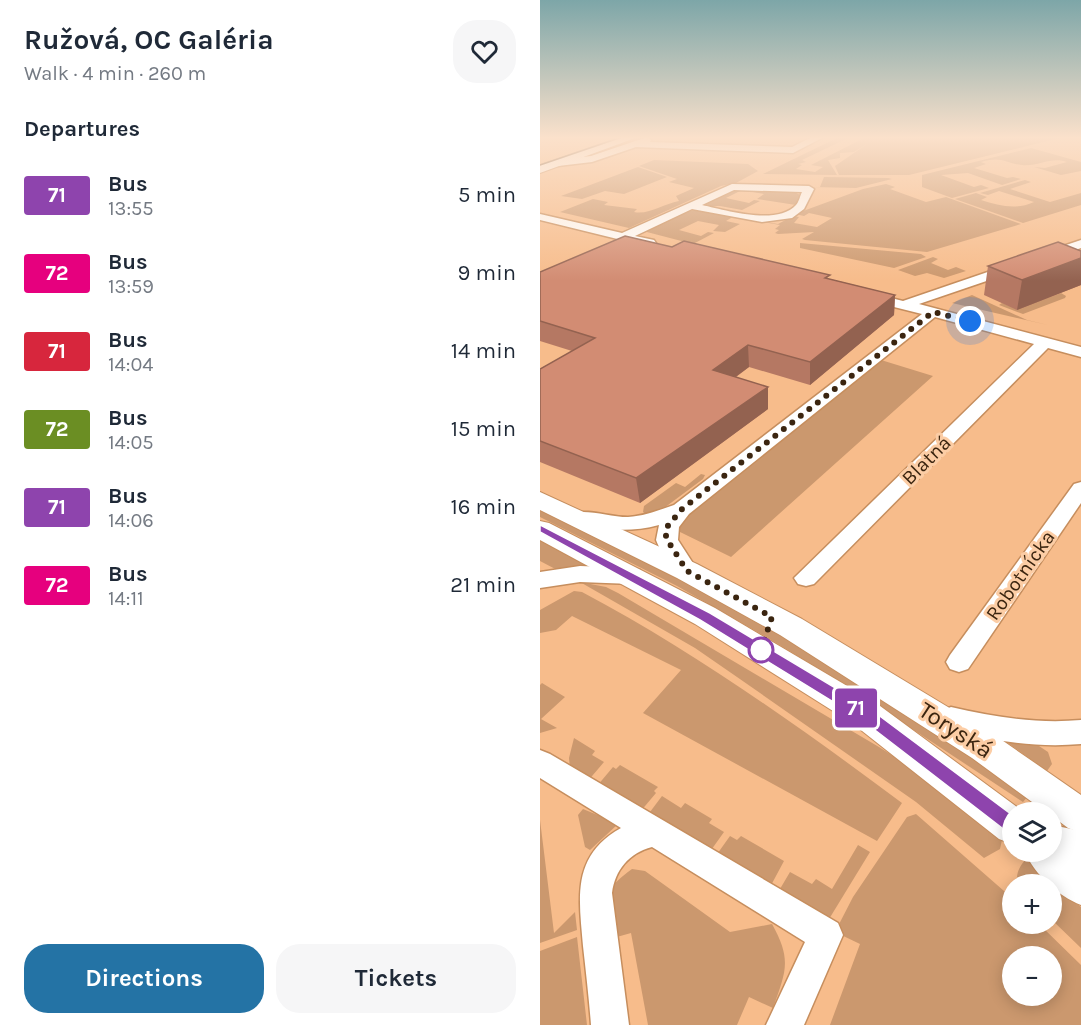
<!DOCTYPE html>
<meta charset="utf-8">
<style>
:root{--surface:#fff;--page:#f6f6f7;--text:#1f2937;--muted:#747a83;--accent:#2473a5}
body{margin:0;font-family:Karla,sans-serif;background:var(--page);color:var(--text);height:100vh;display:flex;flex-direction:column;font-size:22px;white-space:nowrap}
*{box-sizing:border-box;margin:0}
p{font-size:20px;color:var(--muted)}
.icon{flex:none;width:33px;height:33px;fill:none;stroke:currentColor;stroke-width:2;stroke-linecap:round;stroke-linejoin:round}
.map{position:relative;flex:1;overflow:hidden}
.details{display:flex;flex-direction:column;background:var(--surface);width:540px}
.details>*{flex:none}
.badge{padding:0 12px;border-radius:4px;font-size:21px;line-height:39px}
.fabs{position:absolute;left:462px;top:802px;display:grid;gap:12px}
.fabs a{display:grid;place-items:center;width:60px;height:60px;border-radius:50%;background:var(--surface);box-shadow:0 3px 15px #0003;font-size:30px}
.you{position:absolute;width:30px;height:30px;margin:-15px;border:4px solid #fff;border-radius:50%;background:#1a73e8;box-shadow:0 0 0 9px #1a73e833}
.map>.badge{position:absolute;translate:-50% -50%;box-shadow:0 0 0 3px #fff}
h2{padding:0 24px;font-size:22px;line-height:54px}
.round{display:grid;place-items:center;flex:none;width:63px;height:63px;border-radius:24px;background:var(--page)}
.summary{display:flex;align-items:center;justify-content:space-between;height:102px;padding:0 24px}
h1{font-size:28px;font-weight:700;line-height:45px}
.primary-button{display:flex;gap:12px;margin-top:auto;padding:12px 24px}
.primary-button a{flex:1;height:69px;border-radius:24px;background:var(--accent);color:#fff;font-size:24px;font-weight:700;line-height:69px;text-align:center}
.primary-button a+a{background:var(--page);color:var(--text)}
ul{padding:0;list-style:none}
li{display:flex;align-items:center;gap:18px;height:78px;padding:0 24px}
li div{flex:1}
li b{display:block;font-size:22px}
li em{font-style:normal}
li .badge{min-width:66px;font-weight:700;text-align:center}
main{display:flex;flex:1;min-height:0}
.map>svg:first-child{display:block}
.green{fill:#cb986e;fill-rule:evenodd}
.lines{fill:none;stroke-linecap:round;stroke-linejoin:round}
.minor-casing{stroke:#c68e5e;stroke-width:3}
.tertiary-casing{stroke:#c68e5e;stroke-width:2}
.minor{fill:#fff;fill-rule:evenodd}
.tertiary{fill:#fff;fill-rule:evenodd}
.tram{stroke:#6a4b2f;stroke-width:1.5}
.wall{fill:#b57863}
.shaded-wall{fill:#936250}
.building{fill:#d28c73;stroke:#936250;stroke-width:1.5}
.line{fill:#8e44ad;stroke:#fff;stroke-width:1.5}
.walk{stroke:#3b2510;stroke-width:6;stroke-dasharray:0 10.8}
.stop-dot{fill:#fff;stroke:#8e44ad;stroke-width:3}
.labels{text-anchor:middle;stroke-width:6;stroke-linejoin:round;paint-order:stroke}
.street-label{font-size:20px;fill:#3b2510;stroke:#fccda5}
.near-street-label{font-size:24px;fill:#3b2510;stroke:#fccda5}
</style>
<main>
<section class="details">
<div class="summary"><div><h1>Ružová, OC Galéria</h1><p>Walk · 4 min · 260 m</p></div><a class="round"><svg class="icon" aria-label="heart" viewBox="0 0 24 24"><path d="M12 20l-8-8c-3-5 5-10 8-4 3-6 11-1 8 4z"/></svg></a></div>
<h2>Departures</h2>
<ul>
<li><span class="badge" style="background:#8e44ad;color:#fff">71</span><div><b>Bus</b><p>13:55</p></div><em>5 min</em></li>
<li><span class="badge" style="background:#e6007e;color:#fff">72</span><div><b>Bus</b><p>13:59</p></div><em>9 min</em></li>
<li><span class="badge" style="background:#d7263d;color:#fff">71</span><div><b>Bus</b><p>14:04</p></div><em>14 min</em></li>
<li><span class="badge" style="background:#6b8e23;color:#fff">72</span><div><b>Bus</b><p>14:05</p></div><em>15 min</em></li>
<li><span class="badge" style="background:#8e44ad;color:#fff">71</span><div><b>Bus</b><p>14:06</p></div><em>16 min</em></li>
<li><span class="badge" style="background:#e6007e;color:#fff">72</span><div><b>Bus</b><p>14:11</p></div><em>21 min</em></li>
</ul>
<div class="primary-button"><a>Directions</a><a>Tickets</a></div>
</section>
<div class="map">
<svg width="541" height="1025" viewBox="0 0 541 1025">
<rect width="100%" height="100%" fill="#f7bc8b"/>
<path class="green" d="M299,137h11l-48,23 4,2 -8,2 4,1 -6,4 19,3 8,-5 -12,-2 55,-28h17l-8,4 11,-4h178l-155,38h-70l-4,-9 35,-24 -16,10 -14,1v5l-12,2 9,15 -74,-1z
M491,148l50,14v9l-20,4 -27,-8 11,1 22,-6c-15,-6 -30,5 -45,3 -19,-2 -19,-9 -41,-3l5,2 -12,4 33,10 6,-1 8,2 -19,6 -34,-12 -27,2 33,12 7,-2 8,3 -37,10 -30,-11v-12z
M114,160l94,4 10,7 -22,12 -15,3 -92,42 -69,-16 33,-13 15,3 -4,3 33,4 -3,3c15,3 29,-8 45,-11l-3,-5 18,-8 -25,-6 8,-3 -38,-13z
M98,167l29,10 -43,17 -19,-3 -23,8 -21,-3z
M284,177l64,1 4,1 -36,9 -43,-1h7z
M485,180l6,2 -21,7 40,13 31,-9v12l-58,18 -68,-24 21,-6 11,4 -6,3c18,6 36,10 53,2l-35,-11 -11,4 -8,-2z
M346,184l9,3 -5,2 36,13 20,-5 75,27 -94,28 -122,-12 -3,-1 12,-7 -36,2 -3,-1 4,-3 -4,-1 5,-4 -28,-5 26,4 15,-8 6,1 -5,6 23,4 15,-9 -23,-5 -5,3 -9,-2 68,-25z
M197,189l56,2 7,4 -4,10 -39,-6 7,-5 -22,-4 -16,8 23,5 5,-3 6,1 -18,9 -22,-4h-18v-4z
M156,210l40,5 -10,6 14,3 -15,8 -12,-1 6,-6 -21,-4 -19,9 22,6 7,-4 6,1 -21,11 -50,-13 41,-19z
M260,243l121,11 5,3 -32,11 -94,-20z
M393,257l5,2 -7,4 17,7 8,-3 10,4 -22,7 -17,-5 -12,3 -17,-6z
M521,293l5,3 -1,2 -42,16 -24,-9 3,-2 15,6z
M432,295l55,25 21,5 -96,-22z
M341,360l52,16 -202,181 -53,-26 -1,-9z
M161,474l4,1 -2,4 -39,29 -17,7 -4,-3 1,-6 32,-23 9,4z
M0,510c106,51 210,104 310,167 60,38 119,79 178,119l-5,6 -179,-118 -76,-46 -91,-52 -137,-69z
M0,540l51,26 -30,6 -21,-11z
M40,582l26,5 12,6 261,154 22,14 101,79 -2,9 -16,9 -68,-56 -179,-125 -42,-29z
M34,591l8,1c113,60 218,135 320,211l-25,38 -234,-128 38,-43 -109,-54 -16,14 -16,3v-23z
M2,683l23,14 -24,22 16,9 -17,5v-48z
M34,738l21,13 -3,4 12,7 -17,20 -17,-13 -1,-11z
M465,741l34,5 9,6 4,12 -5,7z
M80,765l38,22 -4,4 2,2 -16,19 -43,-26 16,-19 3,2z
M122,796l19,12 4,-5 27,16 -3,4 15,9 -15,21 -62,-37z
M43,809l34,14v2l-27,25 -5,-3 -7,-32z
M376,814l96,84v26h27l42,41v60h-251l30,-81 -25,-12 18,-35 54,-80zM472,957h40v39h-40z
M0,820l14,113 21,-21 2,18 -37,13z
M190,836l7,4 4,-4 43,25 -15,28 -54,-32z
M318,845l12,7 -44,72 -49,-30 13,-22 22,12 4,-5 16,10z
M486,859l55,48v41l-29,-28v-35l-35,-1c-1,-11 2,-17 9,-25z
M92,869l13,2 85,61 42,-8c20,36 14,47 1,84l-24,-11 -12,28h-89l-17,-92 -25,7c-3,-39 -8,-46 26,-71z
M37,937l10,88h-47v-74z"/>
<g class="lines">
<defs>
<path id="minor" d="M107,137l4,3 -1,2 142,5 20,-10h12l-31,16 -157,-6 -44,15 -34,4 -5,-3 5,-3 33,-4z
M192,184l77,2 5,3 -10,20 -12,9 -30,4 -70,-13 -57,27 19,4 2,3 -6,4 -110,-27v-6l82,19zM194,190l68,2c-2,4 -3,10 -6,13 -19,21 -71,5 -94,0z
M541,240v8l-35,12 -6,-4 2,-3z
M474,263l5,1 1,3 -1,3 -100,34 162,43v10l-33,-9 -234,236 -8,2 -8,-2 -4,-6 240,-234 -99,-27 -246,197 -10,13 -1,13 20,31 -3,6c-20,5 -32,-20 -39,-37l3,-15c-29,8 -59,5 -87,-2l-4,-5 4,-5c17,-4 38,4 56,4 17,-1 31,-7 46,-12l248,-191 -60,-15 -2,-3 2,-3 5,-1 36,9z
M541,482v21l-113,166 -9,3 -9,-3 -4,-7 4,-7 124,-171z
M40,566l52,2 8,2 4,6 -4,6 -8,2 -52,-2 -40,6v-16z
M411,707c43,10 86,17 130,13v24c-44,4 -87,-3 -130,-13l-10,-4 -4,-8 4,-8z
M0,750l10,4 288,169 5,12 -39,90h-38l39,-83 -153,-95c-23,6 -37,23 -40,46l17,132h-38c-2,-26 -5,-52 -8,-79 -4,-48 -12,-90 38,-118l-81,-50z
M512,825l29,6v30l-37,-9h8z"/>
<path id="tertiary" d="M82,137h16l-98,36v-8z
M0,492l157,72 105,55 194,117 85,59v38l-13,-5 -16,-12v-3h-5l-75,-55 -192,-123 -103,-57 -137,-68z
M0,521l9,2 166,85 161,95 149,110h-13v31l-13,-5 -147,-116 -157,-99 -155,-84z
M512,836l6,3 23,20v46c-23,-9 -47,-31 -56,-53h27z"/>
</defs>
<use href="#minor" class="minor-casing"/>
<use href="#tertiary" class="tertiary-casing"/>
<use href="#minor" class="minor"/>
<use href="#tertiary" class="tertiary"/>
<path class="tram" d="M0,165l82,-28"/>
</g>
<path class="wall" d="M132,247l158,32 65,16 -1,20 -84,70 -61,-18 -13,10 32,32 -128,94 -100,-41v-93l32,-18 -32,-10v-69z
M541,251v34l-64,25 -33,-15 4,-29z"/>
<path class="shaded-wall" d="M541,258v27l-64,25 5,-30z
M355,295l-1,20 -84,70v-23z
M208,345l1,22 -34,25 -2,-22z
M228,387v22l-128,94 -4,-25z"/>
<path class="building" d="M85,236l47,11 12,-6 146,34 -5,3 70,17 -85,67 -62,-17 -35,25 55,17 -132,91 -96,-37v-72l55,-31 -55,-17v-49z
M518,242l23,9v7l-59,22 -34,-14z"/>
<linearGradient id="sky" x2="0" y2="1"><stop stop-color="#7da6a8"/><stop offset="0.49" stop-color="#fbe1cb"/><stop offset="1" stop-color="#fbe1cb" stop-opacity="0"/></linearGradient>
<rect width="541" height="281" fill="url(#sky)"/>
<path class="line" d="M0,525l170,88 159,95 150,112 2,6 -2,5 -7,3 -6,-3 -148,-114 -158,-97 -160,-88z"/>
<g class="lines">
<path class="walk" d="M221,650l11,-33 -85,-46 -21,-33v-10l16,-19 251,-197 37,9"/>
</g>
<circle class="stop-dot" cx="221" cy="650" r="12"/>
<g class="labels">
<g class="street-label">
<text transform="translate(386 460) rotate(-45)" y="7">Blatná</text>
<text transform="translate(480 575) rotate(-55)" y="7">Robotnícka</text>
</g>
<g class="near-street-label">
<text transform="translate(416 730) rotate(33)" y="8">Toryská</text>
</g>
</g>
</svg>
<div class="fabs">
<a><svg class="icon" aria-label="layers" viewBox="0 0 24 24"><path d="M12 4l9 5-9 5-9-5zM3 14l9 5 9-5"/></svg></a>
<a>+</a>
<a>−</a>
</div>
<div class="you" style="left:430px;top:321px"></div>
<b class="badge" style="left:316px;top:708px;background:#8e44ad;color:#fff">71</b>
</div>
</main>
